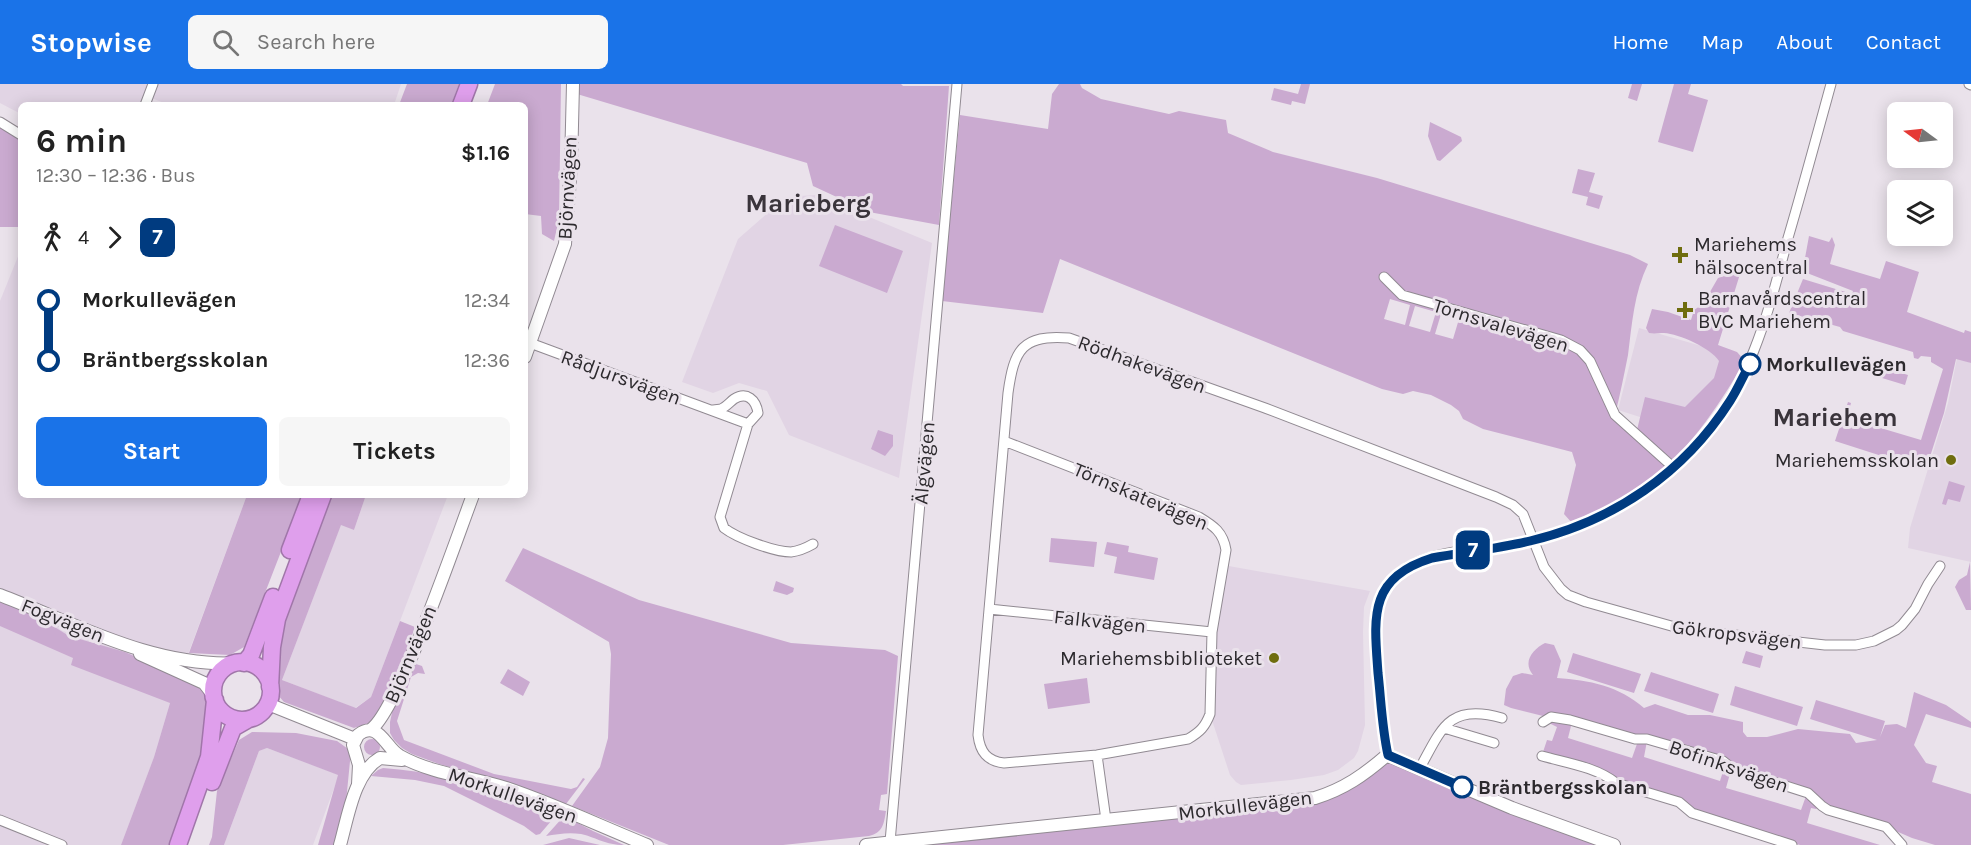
<!DOCTYPE html>
<meta charset="utf-8">
<style>
:root{--surface:#fff;--page:#f6f6f6;--text:#222;--muted:#767676;--accent:#1a73e8}
body{margin:0;font-family:Karla,sans-serif;background:var(--page);color:var(--text);height:100vh;display:flex;flex-direction:column;font-size:22px;white-space:nowrap}
*{box-sizing:border-box;margin:0}
p{font-size:20px;color:var(--muted)}
.icon{flex:none;width:33px;height:33px;fill:none;stroke:currentColor;stroke-width:2;stroke-linecap:round;stroke-linejoin:round}
.map{position:relative;flex:1;overflow:hidden}
.sheet{position:absolute;left:18px;top:18px;width:510px;height:396px;display:flex;flex-direction:column;background:var(--surface);border-radius:9px;box-shadow:0 3px 15px #0003}
.sheet>*{flex:none}
.badge{padding:0 12px;border-radius:9px;font-size:21px;line-height:39px}
.needle{width:39px;rotate:285deg}
.controls{position:absolute;left:1887px;top:18px;display:grid;gap:12px}
.controls a{display:grid;place-items:center;width:66px;height:66px;border-radius:9px;background:var(--surface);box-shadow:0 3px 15px #0003;font-size:30px}
.map>.badge{position:absolute;translate:-50% -50%;box-shadow:0 0 0 3px #fff}
.legs{display:flex;align-items:center;gap:9px;height:66px;padding:0 18px;font-size:20px}
.legs p{margin-inline-start:auto}
.overview{display:flex;align-items:center;justify-content:space-between;height:102px;padding:0 18px}
h1{font-size:33px;font-weight:700;line-height:45px}
.primary-button{display:flex;gap:12px;margin-top:auto;padding:12px 18px}
.primary-button a{flex:1;height:69px;border-radius:9px;background:var(--accent);color:#fff;font-size:24px;font-weight:700;line-height:69px;text-align:center}
.primary-button a+a{background:var(--page);color:var(--text)}
ul{padding:0 18px;list-style:none}
li{display:flex;align-items:center;gap:21px;height:60px;font-size:22px}
li i{display:grid;place-items:center;width:9px;height:100%;margin:0 8px;background:currentColor}
li i::after{content:'';width:15px;height:15px;margin:-8px;border:4px solid;border-radius:50%;background:var(--surface)}
li p{margin-inline-start:auto}
li:first-child i{background:linear-gradient(#0000 50%,currentColor 0)}
li:last-child i{background:linear-gradient(currentColor 50%,#0000 0)}
header{display:flex;align-items:center;gap:36px;box-sizing:border-box;height:84px;padding:0 30px;background:var(--accent);color:#fff}
header strong{font-size:28px}
nav{display:flex;gap:33px;margin-inline-start:auto;font-size:21px}
.search{width:420px;height:54px;background:var(--page);display:flex;align-items:center;gap:15px;box-sizing:border-box;padding:0 21px;border-radius:9px;color:var(--muted);font-size:22px}
.map>svg:first-child{display:block}
.built{fill:#e1d4e4}
.green{fill:#caaad0;fill-rule:evenodd}
.lines{fill:none;stroke-linecap:round;stroke-linejoin:round}
.street-casing{stroke:#918a92;stroke-width:11}
.secondary-casing{stroke:#918a92;stroke-width:14}
.highway-casing{stroke:#a076a9;stroke-width:19}
.street{stroke:#fff;stroke-width:9}
.secondary{stroke:#fff;stroke-width:12}
.highway{stroke:#df9fec;stroke-width:16}
.line-1-casing{stroke:#fff;stroke-width:14}
.line-1{stroke:#003b80;stroke-width:9}
.poi-dot{fill:#6f6d0e;stroke:#eae2eb;stroke-width:2}
.stop-1-dot{fill:#fff;stroke:#003b80;stroke-width:3}
.labels{text-anchor:middle;stroke-width:6;stroke-linejoin:round;paint-order:stroke}
.street-label{font-size:20px;fill:#2c292d;stroke:#eae2eb}
.poi-label{font-size:20px;fill:#2c292d;stroke:#eae2eb;text-anchor:start}
.stop-label{font-size:20px;font-weight:bold;fill:#2c292d;stroke:#eae2eb;text-anchor:start}
.district-label{font-size:26px;font-weight:bold;fill:#3a343b;stroke:#eae2eb}
</style>
<header>
<strong>Stopwise</strong>
<div class="search"><svg class="icon" aria-label="search" viewBox="0 0 24 24"><circle cx="10" cy="10" r="6"/><path d="M15 15l6 6"/></svg>Search here</div>
<nav><a>Home</a><a>Map</a><a>About</a><a>Contact</a></nav>
</header>
<div class="map">
<svg width="1971" height="761" viewBox="0 0 1971 761">
<rect width="100%" height="100%" fill="#eae2eb"/>
<path class="built" d="M0,0h401l-7,21h-225l-20,-8 -4,8h-124v9l-21,-11z
M816,111l116,48 -33,235 -110,-43 -22,-44 -28,-8 -26,10 -31,-11 56,-143 48,-42z
M21,165v246h226l-77,208 -16,54 -33,88h-121v-544z
M1639,244l97,28 -49,76 -69,-22z
M1957,274l14,5v199l-63,-14 2,-20 38,-125z
M366,411h82l-77,202 -16,11 -73,-28 59,-156 13,6z
M1223,481l147,26 -6,16 -1,25 2,93 -7,26 -4,7 -16,12 -14,5 -33,5 -50,5 -5,-3 -6,-7 -20,-61 1,-42z
M267,664l72,27 -26,70h-89l35,-94z"/>
<path class="green" d="M407,0h52l-8,21h-52z
M495,0h66l-2,135 -5,22 -12,-7 -1,-18 -16,-2v-109h-38z
M578,0h323l2,2h46l-10,139 -70,-13 -56,-26 -6,-23 -230,-69z
M1059,0h21l2,4 19,11 18,4 50,11 10,-3 47,9 2,13 45,19 104,26 253,77 18,9c-14,29 -16,60 -20,91 -4,20 -8,40 -13,60l21,19 9,-37 40,10 29,-29 5,-17c-8,-13 -40,-27 -55,-28 -6,0 -9,1 -15,0l-3,-5 6,-19 16,3 23,8 3,-10 9,-6 15,-26 16,-5 6,1 -22,71 19,7 8,9c-29,49 -59,95 -107,128 -20,14 -44,24 -66,34l-8,-9 12,-49 -4,-13 -89,-23 -20,-10 -4,-8 -8,-6 -20,-10 -18,-4 -10,3 -21,-5 -322,-130 -17,54 -101,-12 5,-81 4,-13 9,-92 88,14 4,-35zM1390,215l20,6 -5,20 -21,-6zM1415,222l21,6 -6,20 -21,-6zM1441,230l18,5 -6,20 -18,-5z
M1301,0h9l-5,20 -13,-3 -1,4 -20,-5 3,-12 24,6z
M1632,0h10l-5,17 -9,-3z
M1674,0h17l-3,10 20,6 -15,52 -35,-10z
M0,38l21,13v92h-21z
M1430,38l31,15 1,4 -22,20 -3,-1 -9,-24z
M1578,85l17,4 -6,19 14,4 -4,13 -13,-4 2,-8 -16,-4z
M835,141l68,26 -16,42 -68,-27z
M1809,152l20,6 3,-5 3,8 -5,19 50,15 6,-18 33,11 -12,40 57,21 1,-3 6,2v31l-15,-4 -12,54 -17,53 -32,-11 -7,3 -53,-17 13,-39 3,1 -4,15 74,22 22,-71 -12,-7v-5l-10,-1 -3,3 -4,-1 -1,-6 -70,-21 -3,-4 -51,-14 14,-34 49,15 1,-3 -46,-18 -2,-15z
M1885,284l23,7 -3,10 -23,-7z
M878,346l15,5v11l-8,10 -14,-7z
M1949,397l16,5 -5,16 -12,-3 -2,6 -4,-1z
M247,411h56l-59,152 -14,8 -41,-2z
M330,411h36l-12,35 -13,-5 -59,155 74,28 15,-11 29,-76 15,6c-8,22 -27,81 -44,94 -4,4 -12,5 -17,7l-70,-26 -7,-8 -2,-27 3,-29z
M1051,454l46,4 -3,25 -45,-5z
M1107,458l22,4 -1,6 30,6 -4,22 -40,-7 3,-16 -13,-3z
M523,464l116,52 152,43 94,7 13,6 -11,138 -6,1 -2,15 7,1c-2,12 -3,22 -17,25l-86,9h-114l-97,-39 28,-39 8,-29 3,-84 -2,-12 -104,-61z
M1970,478l1,48h-5l-11,-23 4,-7 8,-5z
M776,497l18,7 -1,4 -6,3 -14,-4z
M0,518l44,15 1,4 24,15 56,16 78,35c16,46 -15,112 -30,158h-52l33,-88 16,-54 -99,-38 2,-7 -73,-32z
M1545,559l9,2 7,16 -4,17c32,2 62,8 87,30l11,-4 33,11h22l33,7v10l4,5h20l31,-8 52,5 6,9 21,-3 -67,-21 6,-19 69,21 -5,16 5,-12 12,-1 9,4 8,-36 32,13 25,17v6l-45,-14 -12,31 12,18 11,3 -5,16 39,12v51h-36l-23,-7 -23,-10 -61,-18 -20,-18 -85,-31 -212,-53 -7,-3 2,-16 7,-13 9,-3 11,2c-11,-13 0,-26 12,-32z
M1746,567l17,5 -3,12 -18,-5z
M1573,569l68,21 -7,19 -67,-21z
M416,580l6,2 3,8 -7,-1 -7,4 -14,44 7,19 90,34 77,15 6,-2 6,-9 2,1 -19,25 -46,-17 -81,-23 -27,-10 -10,-6 -8,-8 -4,-7v-11l3,-14 18,-41z
M508,585l22,13 -7,14 -23,-13z
M1651,588l68,22 -6,19 -69,-22z
M1087,594l3,25 -42,6 -4,-25z
M1735,602l68,21 -6,19 -67,-21z
M1545,637l27,1 -4,16 64,20 6,-17h9l-3,16 76,24 5,-16 6,5 -5,18 75,22 5,-14 13,11 -3,2 -5,-1 -4,15 73,22h-80l-103,-32 -151,-59 -3,-2 4,-12 5,1 5,-14z
M252,648l44,1 41,8 14,10 -5,51 -12,43h-16l20,-70 -71,-27 -8,3 -35,94h-15l3,-8 5,-46 22,-51z
M364 663a8 8 0 1 1 16 0a8 8 0 1 1-16 0Z
M1387,671l227,90h-739l440,-47z
M383,684c60,4 119,24 175,45l-18,21 -4,1 -12,-9 -80,-40 -29,-6 -44,-4 7,-6z
M564,732l29,15 31,14c-19,0 -26,-7 -43,-11 -12,-2 -24,0 -35,2z
M569,754l31,7h-57z"/>
<g class="lines">
<defs>
<path id="street" d="M1969,0l2,1
M145,21l8,-21
M0,38l21,13
M1384,193l18,18 159,45 19,10 10,11 25,54 59,53
M530,259l218,81
M711,326c2,0 9,-1 10,-1 5,-2 9,-7 13,-10 13,-8 22,1 24,14l-10,11 -28,93 4,11c13,10 50,24 67,24 8,-1 15,-4 22,-8
M1004,357l195,76c15,9 24,15 27,33l-14,82 -2,82c-5,13 -10,18 -22,25l-91,16 -93,8c-17,-2 -24,-11 -26,-28l30,-342c6,-43 14,-59 61,-55l196,70 231,89 17,8 10,9 21,53 17,22 7,6 18,7 96,27 143,16h31l18,-4 22,-11 6,-5 13,-16 13,-25 12,-18
M989,525l223,23
M1543,638l8,-5 19,3 65,19h12l76,22 10,8 75,24 14,13 6,4 58,17 16,18
M1444,644l50,15
M1097,671l9,65
M1387,671c-5,-28 -6,-57 -9,-86 -1,-18 -5,-37 -2,-55 1,-8 5,-18 9,-25 25,-40 85,-38 126,-44 21,-3 45,-10 66,-18 48,-19 87,-48 122,-86 53,-59 69,-128 89,-203 15,-51 29,-103 43,-154
M1542,672c25,7 54,11 74,27l63,19 13,11 100,32
M1420,684c22,-41 30,-65 82,-50
M0,736l62,25
M890,758l67,-758"/>
<path id="secondary" d="M525,273l40,-113 6,-78 2,-82
M0,511c76,29 155,73 239,68
M140,570l64,29 10,13
M268,620l87,35
M370,646c27,-16 88,-196 103,-235
M358,700l1,-19 -6,-20 5,-10c21,-16 27,13 42,21 32,18 71,21 106,32 48,16 94,38 141,57
M340,761c8,-28 14,-72 40,-87l22,2
M866,761l449,-47c29,-9 49,-23 72,-43l125,53 102,37"/>
<path id="highway" d="M461,21l8,-21
M290,466l21,-55
M213 607a29 29 0 1 1 58 0a29 29 0 1 1-58 0Z
M244,579l7,-8 22,-58
M270,603l2,-40 5,-28 46,-124
M212,698l21,-54 14,-8
M178,761l31,-88 6,-57"/>
</defs>
<use href="#street" class="street-casing"/>
<use href="#secondary" class="secondary-casing"/>
<use href="#highway" class="highway-casing"/>
<use href="#street" class="street"/>
<use href="#secondary" class="secondary"/>
<use href="#highway" class="highway"/>
</g>
<g class="lines">
<defs>
<path id="line-1" d="M1462,703l-74,-32c-6,-27 -7,-55 -10,-82 -4,-56 -10,-95 54,-115 32,-6 66,-9 98,-17 84,-20 154,-68 200,-140 8,-12 13,-25 20,-37"/>
</defs>
<use href="#line-1" class="line-1-casing"/>
<use href="#line-1" class="line-1"/>
</g>
<g class="poi-dot">
<path d="M1677 162h6v6h6v6h-6v6h-6v-6h-6v-6h6z"/>
<path d="M1682 217h6v6h6v6h-6v6h-6v-6h-6v-6h6z"/>
<circle cx="1951" cy="376" r="6"/>
<circle cx="1274" cy="574" r="6"/>
</g>
<g class="stop-1-dot">
<circle cx="1750" cy="280" r="10"/>
<circle cx="1462" cy="703" r="10"/>
</g>
<g class="labels">
<g class="street-label">
<text transform="translate(567 104) rotate(-87)" y="7">Björnvägen</text>
<text transform="translate(1501 241) rotate(17)" y="7">Tornsvalevägen</text>
<text transform="translate(1142 280) rotate(20)" y="7">Rödhakevägen</text>
<text transform="translate(621 293) rotate(20)" y="7">Rådjursvägen</text>
<text transform="translate(924 379) rotate(-85)" y="7">Älgvägen</text>
<text transform="translate(1141 412) rotate(23)" y="7">Törnskatevägen</text>
<text transform="translate(63 536) rotate(22)" y="7">Fogvägen</text>
<text transform="translate(1100 537) rotate(6)" y="7">Falkvägen</text>
<text transform="translate(1737 550) rotate(7)" y="7">Gökropsvägen</text>
<text transform="translate(410 570) rotate(-67)" y="7">Björnvägen</text>
<text transform="translate(1729 682) rotate(19)" y="7">Bofinksvägen</text>
<text transform="translate(513 711) rotate(19)" y="7">Morkullevägen</text>
<text transform="translate(1245 721) rotate(-7)" y="7">Morkullevägen</text>
</g>
<g class="poi-label">
<text x="1694" y="167">Mariehems<tspan x="1694" dy="23">hälsocentral</tspan></text>
<text x="1698" y="221">Barnavårdscentral<tspan x="1698" dy="23">BVC Mariehem</tspan></text>
<text x="1939" y="383" text-anchor="end">Mariehemsskolan</text>
<text x="1262" y="581" text-anchor="end">Mariehemsbiblioteket</text>
</g>
<g class="stop-label">
<text x="1766" y="287">Morkullevägen</text>
<text x="1478" y="710">Bräntbergsskolan</text>
</g>
<g class="district-label">
<text x="808" y="128">Marieberg</text>
<text x="1835" y="342">Mariehem</text>
</g>
</g>
</svg>
<div class="controls">
<a><svg class="needle" viewBox="-14 -14 28 28"><path d="M0-13l5 13h-10z" fill="#e53935"/><path d="M0 13l5-13h-10z" fill="#767676"/></svg></a>
<a><svg class="icon" aria-label="layers" viewBox="0 0 24 24"><path d="M12 4l9 5-9 5-9-5zM3 14l9 5 9-5"/></svg></a>
</div>
<b class="badge" style="left:1473px;top:466px;background:#003b80;color:#fff">7</b>
<section class="sheet">
<div class="overview"><div><h1>6 min</h1><p>12:30 – 12:36 · Bus</p></div><b>$1.16</b></div>
<div class="legs"><svg class="icon" aria-label="walk" viewBox="0 0 24 24"><circle cx="13" cy="4" r="2"/><path d="M13 8l-2 6 4 7M11 14l-3 7M7 12l3-4h3l4 4"/></svg>4<svg class="icon" aria-label="forward" viewBox="0 0 24 24"><path d="M9 5l7 7-7 7"/></svg><b class="badge" style="background:#003b80;color:#fff">7</b></div>
<ul>
<li><i style="color:#003b80"></i><b>Morkullevägen</b><p>12:34</p></li>
<li><i style="color:#003b80"></i><b>Bräntbergsskolan</b><p>12:36</p></li>
</ul>
<div class="primary-button"><a>Start</a><a>Tickets</a></div>
</section>
</div>
